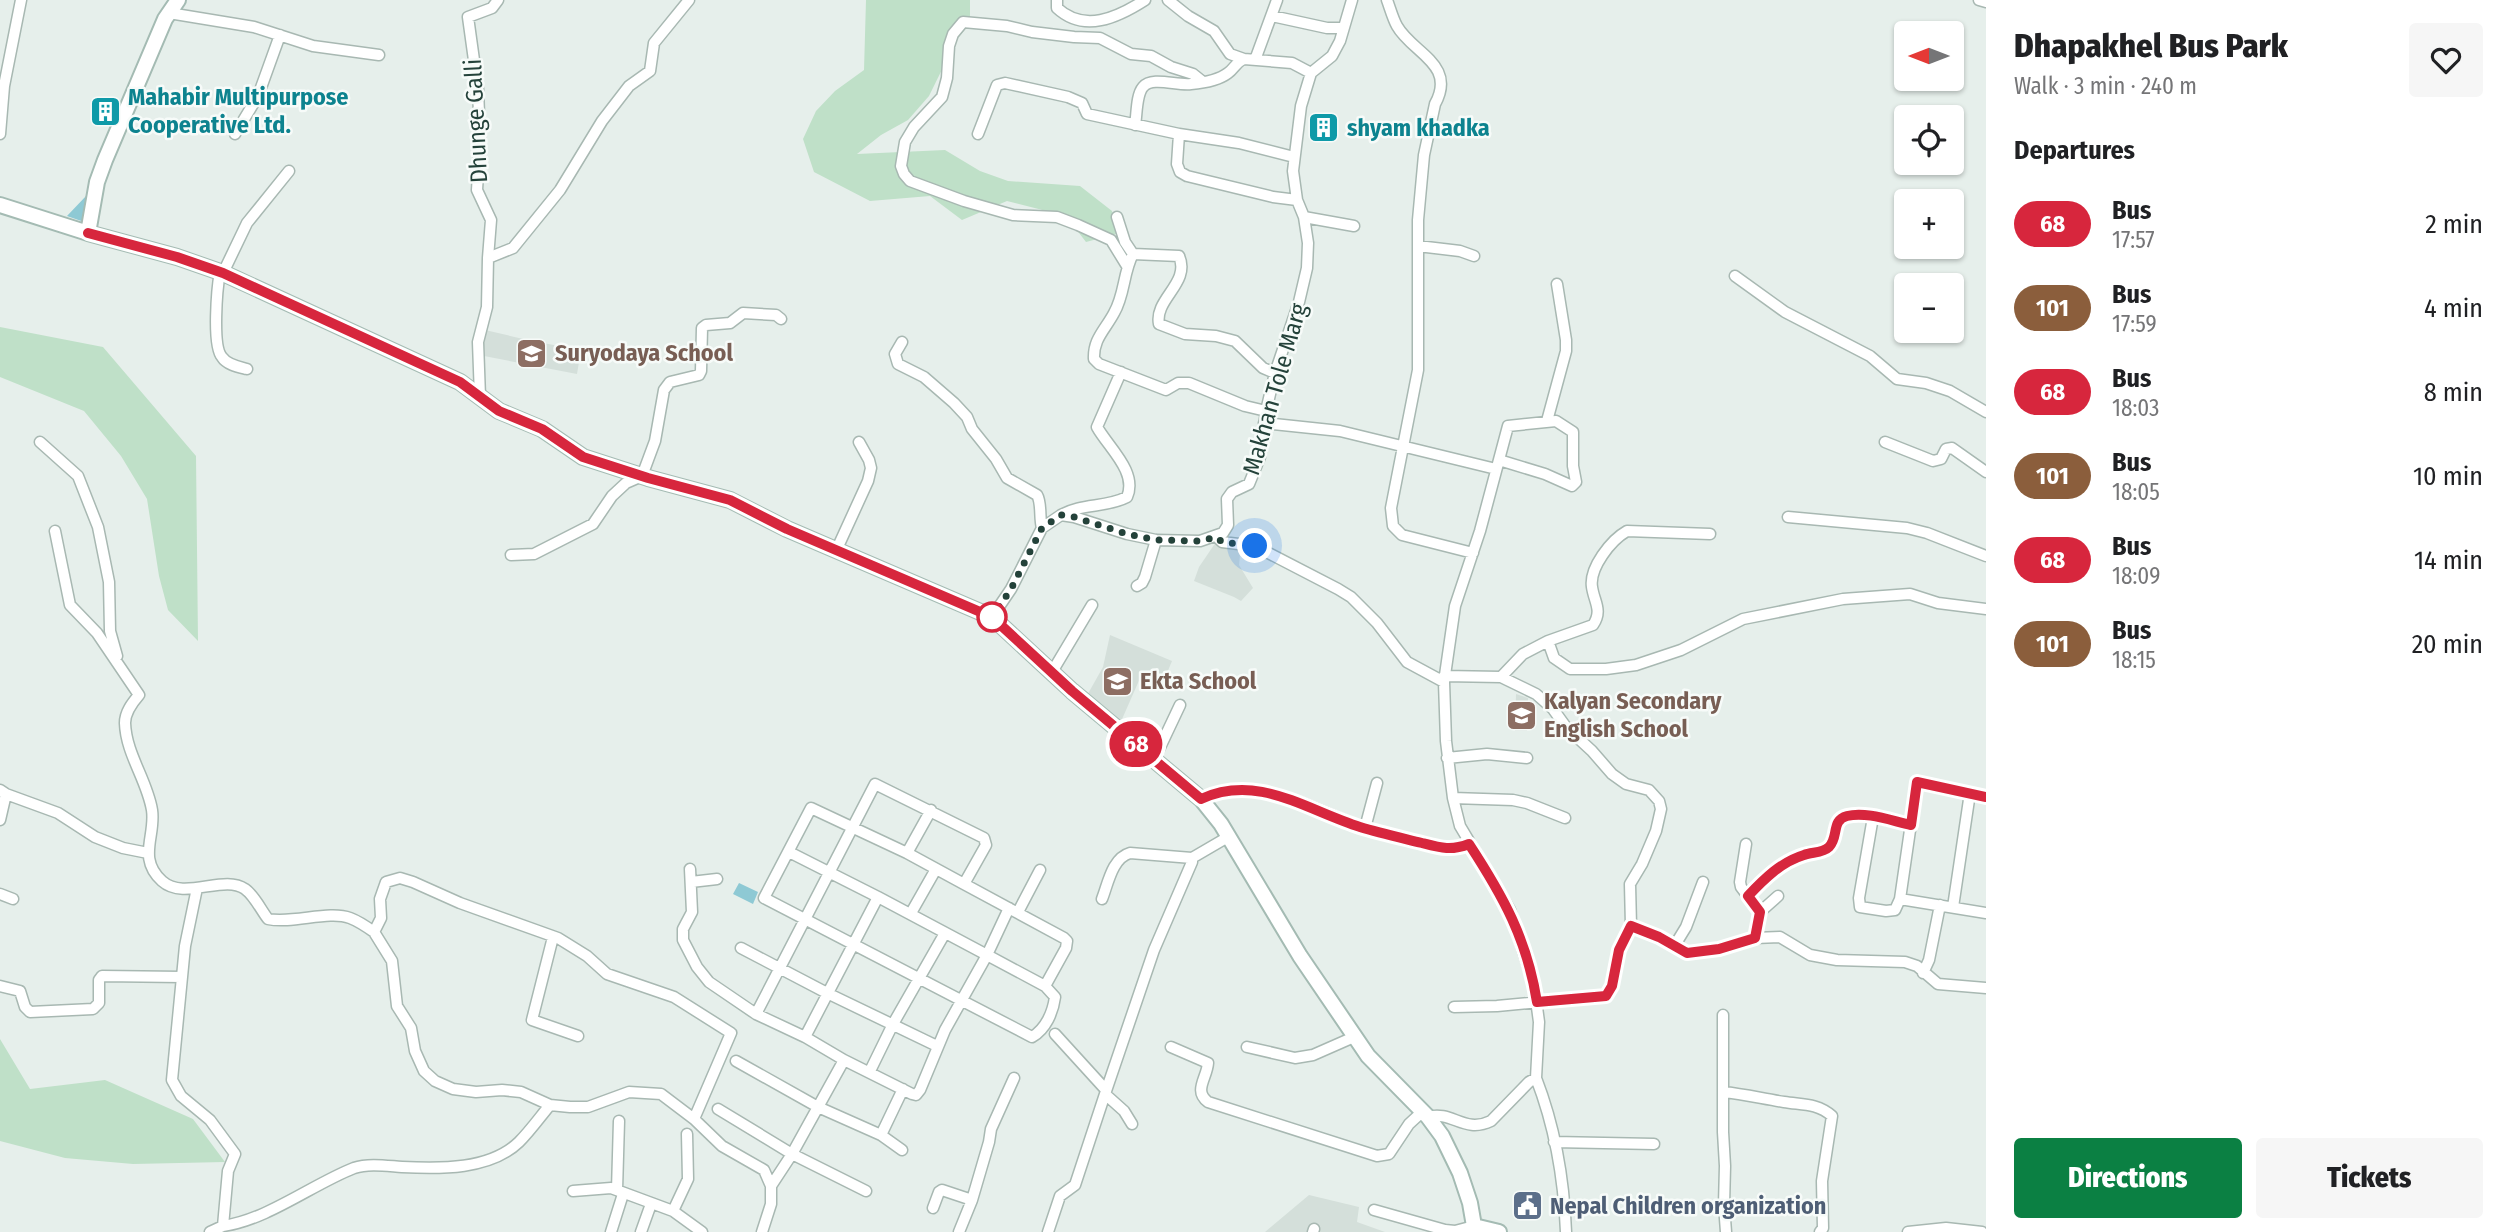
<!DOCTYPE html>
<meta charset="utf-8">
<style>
:root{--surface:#fff;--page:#f6f6f6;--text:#202124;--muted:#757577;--accent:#0b8043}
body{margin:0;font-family:"Fira Sans Condensed",sans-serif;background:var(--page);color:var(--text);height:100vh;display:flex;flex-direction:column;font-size:26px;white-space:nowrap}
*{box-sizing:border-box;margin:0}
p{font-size:23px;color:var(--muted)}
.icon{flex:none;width:38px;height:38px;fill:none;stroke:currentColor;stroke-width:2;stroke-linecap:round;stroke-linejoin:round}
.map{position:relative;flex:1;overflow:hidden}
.drawer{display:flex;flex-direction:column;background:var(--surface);width:525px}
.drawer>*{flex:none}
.badge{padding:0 14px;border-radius:23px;font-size:24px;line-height:46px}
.needle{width:46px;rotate:270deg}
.tools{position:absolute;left:1894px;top:21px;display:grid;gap:14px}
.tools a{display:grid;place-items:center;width:70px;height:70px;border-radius:7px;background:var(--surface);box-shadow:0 2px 5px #0004;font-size:35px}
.you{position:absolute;width:35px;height:35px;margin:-18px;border:5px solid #fff;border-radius:50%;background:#1a73e8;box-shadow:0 0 0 10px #1a73e833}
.map>.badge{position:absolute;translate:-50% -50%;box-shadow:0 0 0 4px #fff}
h2{padding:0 28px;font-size:26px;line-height:63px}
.round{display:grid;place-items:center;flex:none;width:74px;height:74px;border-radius:7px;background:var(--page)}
.head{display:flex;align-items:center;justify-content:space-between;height:119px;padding:0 28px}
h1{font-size:33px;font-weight:800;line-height:52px}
.primary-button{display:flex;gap:14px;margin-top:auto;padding:14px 28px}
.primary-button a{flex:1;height:80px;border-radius:7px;background:var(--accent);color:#fff;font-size:28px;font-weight:800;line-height:80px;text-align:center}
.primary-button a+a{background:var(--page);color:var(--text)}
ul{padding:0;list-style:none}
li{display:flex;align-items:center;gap:21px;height:84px;padding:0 28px}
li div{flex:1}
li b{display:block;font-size:26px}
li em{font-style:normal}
li .badge{min-width:77px;font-weight:700;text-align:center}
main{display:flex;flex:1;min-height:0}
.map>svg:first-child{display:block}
.built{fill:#d4dfda}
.green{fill:#bfe0c8}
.water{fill:#8ec9d4}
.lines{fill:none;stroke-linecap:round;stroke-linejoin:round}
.street-casing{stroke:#a8b8b2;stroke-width:13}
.secondary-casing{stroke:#a4bbb3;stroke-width:18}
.street{stroke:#fff;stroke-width:10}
.secondary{stroke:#fff;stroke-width:14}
.line-casing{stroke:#fff;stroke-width:16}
.line{stroke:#d7263d;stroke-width:10}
.walk{stroke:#24423a;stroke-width:7;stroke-dasharray:0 12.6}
.stop-dot{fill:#fff;stroke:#d7263d;stroke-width:3.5}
.labels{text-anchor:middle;stroke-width:5;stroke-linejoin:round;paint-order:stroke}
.culture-label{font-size:24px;font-weight:bold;fill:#0d838f;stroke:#f7fbf9;text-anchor:start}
.street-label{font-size:24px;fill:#24423a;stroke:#f7fbf9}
.education-label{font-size:24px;font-weight:bold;fill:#785e54;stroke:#f7fbf9;text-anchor:start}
.service-label{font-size:24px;font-weight:bold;fill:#4e5e75;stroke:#f7fbf9;text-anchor:start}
</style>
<main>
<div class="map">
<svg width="1986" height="1232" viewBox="0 0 1986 1232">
<rect width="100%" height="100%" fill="#e6efeb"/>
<path class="built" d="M485,330l47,11 49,9 -4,24 -93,-18 -3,-8z
M1216,542l25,3 -2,20 14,23 -12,13 -7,-4 -40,-16 5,-14z
M1110,635l62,26 -10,24 -21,-9 -22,50 -34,-27 18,-32z
M1516,694l12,4 -1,33h-12z
M1309,1195l50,12 -2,15 28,10h-120z"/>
<path class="green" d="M866,0h104v23l-14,18 -27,55 -21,24 -27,15 -24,19 88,-4 35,21 28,10 72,5 32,25 4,23 -30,8 -20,-26 -59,-15 -45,19 -32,-24 -60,5 -56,-29 -11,-33 13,-28 19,-20 29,-21z
M0,327l103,20 93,109 2,185 -30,-31 -9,-34 -12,-77 -26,-43 -37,-45 -84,-34z
M0,1039l30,50 75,-9 88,39 32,43 -92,2 -68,-6 -65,-17z"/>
<path class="water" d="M86,196l5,1 -4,26 -20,-7z
M739,883l19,9 -5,12 -20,-10z"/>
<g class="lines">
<defs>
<path id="street" d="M1057,0v8c27,25 60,10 88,-8
M1168,0l20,16 26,15 16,23 14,5 48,4 19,10
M1387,0c3,8 6,19 10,26 15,27 60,38 38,78l-11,51 -6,65v150l-27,138 2,18 9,9 71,18
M1979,0l7,2
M169,13l85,14 59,19 66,9
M1272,16l55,12h16
M1255,60l22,-60
M1135,125c2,-10 1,-30 8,-38 9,-11 34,-1 48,-3 11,-1 28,-4 37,-11 6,-4 8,-11 16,-14
M0,134l4,-48 17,-86
M235,134l23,-38 22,-61
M978,134l19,-49 8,-2 63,14 14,6 5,11 92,20 -2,30 3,8 7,4 86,21 24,3
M1179,134l60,9 55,14
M1117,217l8,25 8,12 46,2c12,27 -25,43 -20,68l26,10 31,2 19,5 28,27 12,5
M1304,217l50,9
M1418,246l42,5 14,5
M1133,254c-10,19 -8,40 -19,59 -9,17 -21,26 -20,46l5,5 67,26 12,-7h11l56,23 21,5
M488,258l3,-38 -14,-30 3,-51 -2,-50 -10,-72 24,-9 6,-8
M1127,266l-16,-26 -33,-15 -21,-8 -44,-2 -49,-14 -54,-20 -6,-7 -3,-8 4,-24 9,-15 28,-30 5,-19 2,-32 4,-12 10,-12 44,4 25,6 42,5 26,1 31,16 20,2 20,11 22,7 10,8
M220,272c-3,16 -8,74 2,85 5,8 17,10 25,12
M223,273l24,-50 42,-52
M1735,276l50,36 85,44 27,23 29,4 24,8 36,21
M902,342l-7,12 3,10 26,13 30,26 13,14 5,12 24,30 11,19 30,17c5,8 2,23 5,33
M480,397l-2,-55 9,-35 1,-49 25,-10 47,-58 42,-69 27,-35 21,-15 4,-28 35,-43
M1547,421l19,-70v-11l-9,-56
M1264,423l76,8 156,38
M40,442l38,34 20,51 11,55 1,49 7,25
M1885,442l48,19 8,-2 5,-10 6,-1 34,24
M1061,515c21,-12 45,-7 66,-18 11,-25 -19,-50 -30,-70l24,-55
M1788,517l119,11 20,5 59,23
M55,531l15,74 27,28 42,62c-7,8 -14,17 -14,28 1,31 22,57 27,87 4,26 -15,48 10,71 22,20 62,-7 83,8 9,6 16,21 23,30 25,5 61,-9 82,-1 8,3 17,9 24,14
M1216,536l6,6 33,4 83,43 13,8 26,26 30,39 37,20
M836,551l32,-70 3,-13 -2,-8 -10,-18
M511,555l23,-1 59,-30 19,-28 14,-13 16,-7 13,-35 9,-51 6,-8 29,-7 2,-4 1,-43 4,-3 24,-2 13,-10 33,2 5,4
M1137,586l5,-3 3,-6 11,-37
M992,617l19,-28 31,-61 19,-13 13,2 53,17 29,6 44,1 23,-8 5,-8 -1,-26 5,-7 17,-8 11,-27 6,-46 9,-38 24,-71 8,-34 1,-25 -4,-26 -7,-17 -4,-29 8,-65 10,-33 21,-17 8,-15 12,-41
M1548,641l45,-16c10,-15 1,-23 -1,-38 -3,-19 19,-47 35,-56l83,3
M1052,672l40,-67
M1444,676l57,1 35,17 17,15 13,18 26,24 20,23 14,10 23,6 10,11 2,8 -5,22 -14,33 -12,20 1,42 -12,24 -7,36 -6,10 -109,10 -43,1
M1501,677l22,-23 25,-13 6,17 16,11h36l30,-4 45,-15 62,-31 100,-20 67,-5 28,9 48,6
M1447,758l40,-4 40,4
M1154,760l26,-55
M0,790l6,4 52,19 37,24 28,11 25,5
M1453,798l60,2 14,3 38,15
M1201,799c52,-23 105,6 154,26 19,7 42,13 62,17 22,5 30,10 52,2
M0,820l6,-26
M1911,825l-38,-8 -14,81 1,9 26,4 9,-1 5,-11 17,-117 69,15
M1365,828l12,-45
M1746,844l-6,38 1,5 19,25 -5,26
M789,852l89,45 -73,140
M907,853l24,-43
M690,869l2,43 -9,17v11l14,27 12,15 47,32 49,23 39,23 68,34 4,1 4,-5 25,-60 42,-75 58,31 21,-38 1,-7 -3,-3 -100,-54 22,-39 -2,-7 -109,-54 -119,230
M691,882l26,-3
M964,884l-57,-31 -96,-45 -47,90 268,139c14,-8 21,-25 23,-40l-10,-11
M197,888l-12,58 -13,134 9,16 29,24 25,34 -7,17 -5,55 -13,6
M0,894l13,5
M1748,896c15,-16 31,-31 53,-40 8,-3 19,-3 26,-8 11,-6 4,-22 13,-29 9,-7 23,-3 33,-2
M878,897l109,58 22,-47
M1102,899c6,-15 10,-41 28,-46l62,5 36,-21
M1900,899l86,14
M1953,907l17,-114
M1018,912l22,-42
M1760,912l18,-16
M911,913l25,-44
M1631,926l28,11 28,16 32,-4 36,-11 25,-1 30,18 27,5 68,2 12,4 21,18 48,4
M553,937l-21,83 46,16
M1675,945l11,-18 17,-45
M741,948l86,45 110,53
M1923,973l6,-13 11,-55
M0,986l20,5 5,16 5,5 63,-3 6,-6v-23l3,-4 80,1
M1723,1015v117l2,34 -1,39 2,27
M1055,1034l51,56
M1171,1047l37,16c-1,15 -15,28 0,39l169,54 12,-2 20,-30 13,-12
M1247,1047l48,11 18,-3 41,-18
M736,1061l82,46 63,28 21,15
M870,1071l23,-47 52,-91
M1536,1078c19,49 28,102 30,154
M1723,1092c21,2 41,7 61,10 18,3 33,1 48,14l-10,65 1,47 -3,4
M718,1109l74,45 74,37
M1428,1117c24,-7 36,17 63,4l38,-39 7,-4 3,-56 -5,-37 -24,-75 -50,-84 -7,-28 -7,-57 -2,-59 11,-76 25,-75 28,-105 48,-5 17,11v34l3,16 -4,4 -27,-12 -46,-14
M694,1119l-33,-25 -32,-2 -41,15h-18l-20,-2 -29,-13 -19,-2 -26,2 -23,-3 -18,-8 -11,-10 -9,-20 -4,-23 -14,-22 -5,-45 -18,-29 7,-14 -1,-19 6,-17 14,-4 13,4 47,21 98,35 29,18 20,18 67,23 57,36 -37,86 28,27 42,24 7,16v18l-9,28
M1132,1124l-8,-13 -19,-17 49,-144 38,-88v-4
M881,1135l22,-46
M1554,1142l100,2
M771,1186l21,-32 52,-94
M617,1190l2,-69
M573,1191l38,-3 62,23 29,21
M933,1208l6,-16 3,-2 30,10
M1374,1210l71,20 10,1 19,-5
M673,1211l15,-32 -1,-45
M223,1226c44,-6 90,-42 131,-58 15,-5 33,-2 48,-1 38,2 88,3 117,-25 11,-11 21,-25 31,-37
M611,1232l12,-38
M641,1232l10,-28
M959,1232l13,-32 17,-58 2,-13 23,-51
M1048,1232l12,-36 15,-11 30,-91
M1313,1232l1,-3
M1908,1232l38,-4 36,4"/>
<path id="secondary" d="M0,205l88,28 89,24 46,16 237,109 39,29 43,18 41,28 65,21 82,22 57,29 205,88 80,74 129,108 20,25 79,132 68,100 60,61 14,19 18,37 10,30 4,23 25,6
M88,233l9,-51 8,-22 60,-141 13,-19"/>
</defs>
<use href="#street" class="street-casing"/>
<use href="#secondary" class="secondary-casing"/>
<use href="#street" class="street"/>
<use href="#secondary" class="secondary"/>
</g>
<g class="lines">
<defs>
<path id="line" d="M88,233l89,24 46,16 237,109 39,29 43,18 41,28 65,21 82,22 57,29 205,88 80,74 129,108c57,-26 105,11 159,28 20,6 42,11 62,16 19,5 29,8 47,1 34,52 58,95 68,158l69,-6 6,-10 7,-36 12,-24 28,11 28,16 32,-4 36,-11 5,-26 -12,-16c16,-17 33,-34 56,-41 8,-3 19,-2 25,-8 10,-10 2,-27 18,-31 19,-5 45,5 64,9l6,-43 69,15"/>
</defs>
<use href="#line" class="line-casing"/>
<use href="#line" class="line"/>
<path class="walk" d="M992,617l19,-28 31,-61 19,-13 13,2 53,17 29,6 44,1 16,-4 6,5 33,4"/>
</g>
<defs>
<symbol id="building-square" viewBox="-11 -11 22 22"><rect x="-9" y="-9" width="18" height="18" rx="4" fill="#0f9aa8" stroke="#f7fbf9"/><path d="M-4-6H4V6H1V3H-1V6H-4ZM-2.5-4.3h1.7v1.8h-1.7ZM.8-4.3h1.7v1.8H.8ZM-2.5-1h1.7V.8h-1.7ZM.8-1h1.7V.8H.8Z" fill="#fff"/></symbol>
<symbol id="school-square" viewBox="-11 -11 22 22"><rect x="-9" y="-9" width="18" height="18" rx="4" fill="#8d6e63" stroke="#f7fbf9"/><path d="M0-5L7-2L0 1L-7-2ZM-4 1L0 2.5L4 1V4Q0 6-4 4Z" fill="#fff"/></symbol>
<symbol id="civic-square" viewBox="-11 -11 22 22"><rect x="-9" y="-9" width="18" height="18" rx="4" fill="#5c6f8a" stroke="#f7fbf9"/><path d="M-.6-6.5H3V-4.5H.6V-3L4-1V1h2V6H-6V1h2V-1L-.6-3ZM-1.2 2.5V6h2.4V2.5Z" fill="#fff"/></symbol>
</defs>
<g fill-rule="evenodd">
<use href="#building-square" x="88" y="94" width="35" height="35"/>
<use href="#building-square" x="1306" y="110" width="35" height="35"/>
<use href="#school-square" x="514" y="336" width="35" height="35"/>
<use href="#school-square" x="1100" y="664" width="35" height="35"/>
<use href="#school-square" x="1504" y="698" width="35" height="35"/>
<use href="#civic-square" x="1510" y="1188" width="35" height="35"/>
</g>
<circle class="stop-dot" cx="992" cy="617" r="14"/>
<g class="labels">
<g class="culture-label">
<text x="128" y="105">Mahabir Multipurpose<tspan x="128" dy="28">Cooperative Ltd.</tspan></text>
<text x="1347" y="136">shyam khadka</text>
</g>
<g class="street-label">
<text transform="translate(476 121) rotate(-93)" y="8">Dhunge Galli</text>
<text transform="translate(1275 389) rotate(-74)" y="8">Makhan Tole Marg</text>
</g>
<g class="education-label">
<text x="555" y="361">Suryodaya School</text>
<text x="1140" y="689">Ekta School</text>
<text x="1544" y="709">Kalyan Secondary<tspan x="1544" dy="28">English School</tspan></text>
</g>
<g class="service-label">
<text x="1550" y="1214">Nepal Children organization</text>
</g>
</g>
</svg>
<div class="tools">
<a><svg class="needle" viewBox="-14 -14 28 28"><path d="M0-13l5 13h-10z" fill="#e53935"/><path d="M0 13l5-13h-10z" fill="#757577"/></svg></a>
<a><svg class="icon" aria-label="locate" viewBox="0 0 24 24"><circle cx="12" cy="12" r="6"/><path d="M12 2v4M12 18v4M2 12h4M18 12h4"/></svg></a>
<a>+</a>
<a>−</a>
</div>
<div class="you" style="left:1255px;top:546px"></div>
<b class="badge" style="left:1136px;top:744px;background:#d7263d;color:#fff">68</b>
</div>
<section class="drawer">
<div class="head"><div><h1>Dhapakhel Bus Park</h1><p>Walk · 3 min · 240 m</p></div><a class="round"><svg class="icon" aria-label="heart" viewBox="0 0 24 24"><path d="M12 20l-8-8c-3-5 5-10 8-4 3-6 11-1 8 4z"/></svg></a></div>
<h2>Departures</h2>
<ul>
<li><span class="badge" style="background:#d7263d;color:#fff">68</span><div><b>Bus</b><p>17:57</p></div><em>2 min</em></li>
<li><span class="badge" style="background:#8b5e3c;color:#fff">101</span><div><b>Bus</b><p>17:59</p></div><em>4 min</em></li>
<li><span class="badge" style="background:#d7263d;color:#fff">68</span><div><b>Bus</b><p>18:03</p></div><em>8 min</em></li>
<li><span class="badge" style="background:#8b5e3c;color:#fff">101</span><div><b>Bus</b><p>18:05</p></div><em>10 min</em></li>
<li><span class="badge" style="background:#d7263d;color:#fff">68</span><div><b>Bus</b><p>18:09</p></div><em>14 min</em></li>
<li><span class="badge" style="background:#8b5e3c;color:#fff">101</span><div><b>Bus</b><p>18:15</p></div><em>20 min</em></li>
</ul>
<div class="primary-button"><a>Directions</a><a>Tickets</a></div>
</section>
</main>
